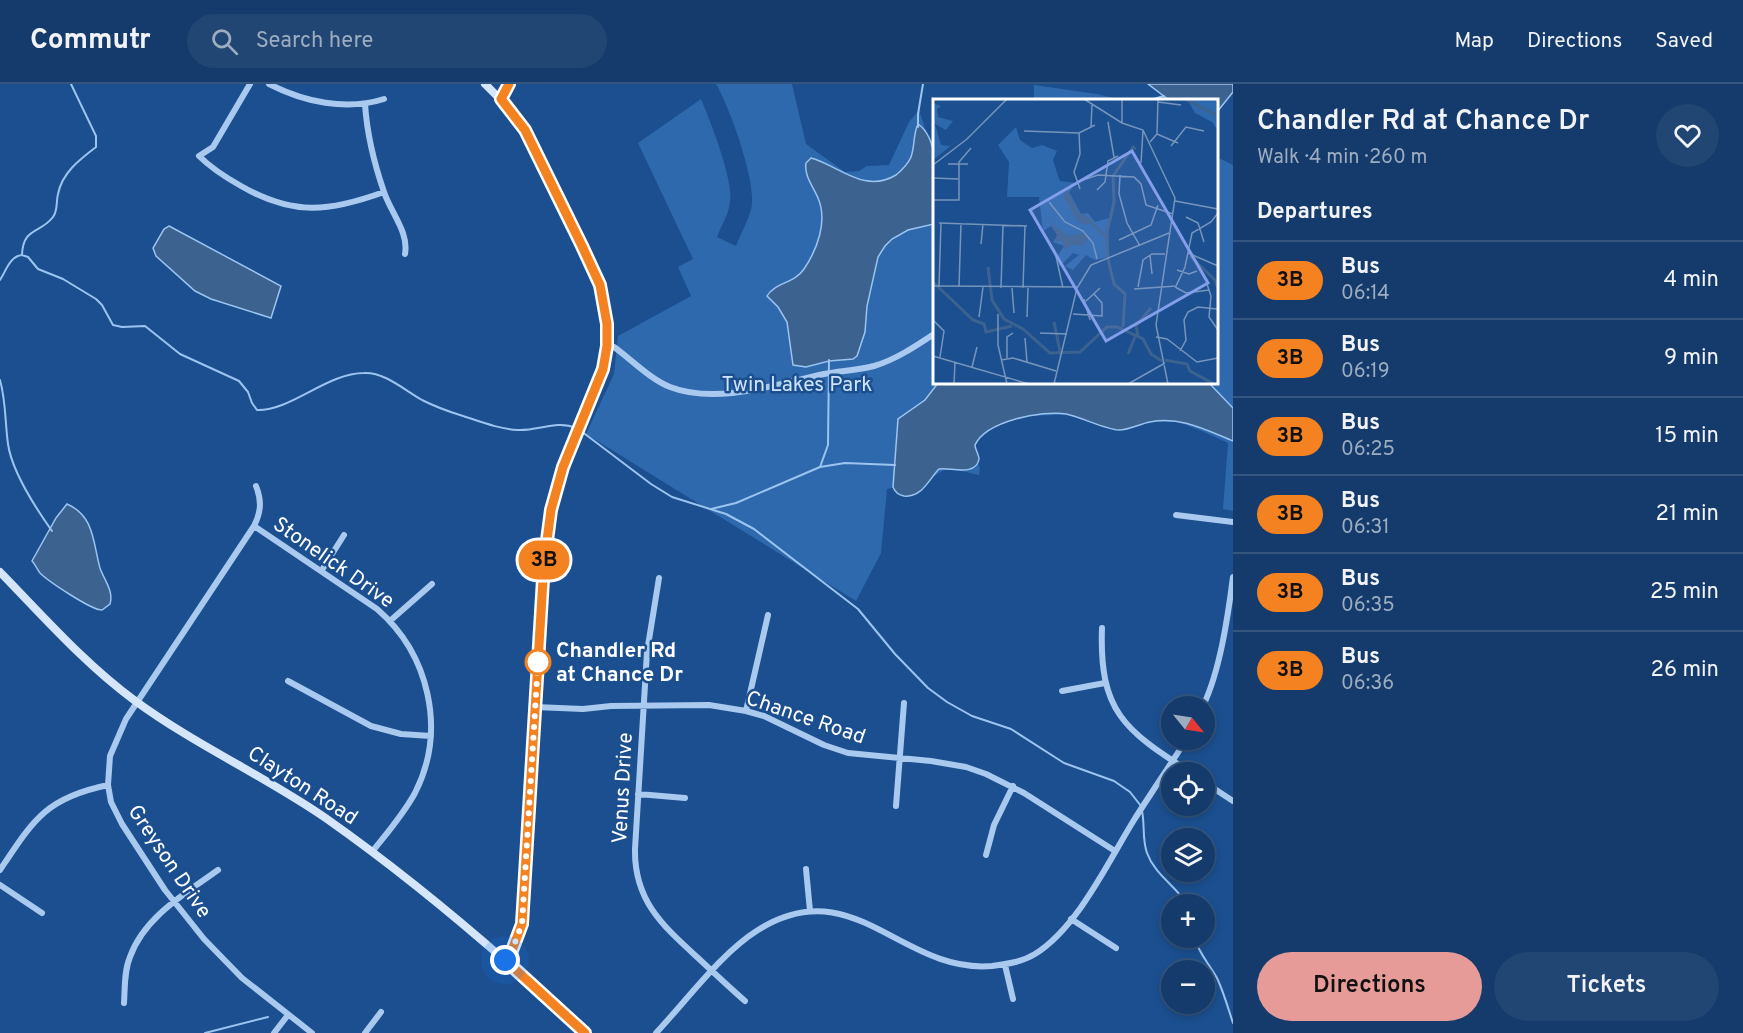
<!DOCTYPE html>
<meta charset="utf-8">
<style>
:root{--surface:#143b6b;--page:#214673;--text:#f1f3f6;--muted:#9dadc1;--line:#33557e;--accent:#e69b98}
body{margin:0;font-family:Overpass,sans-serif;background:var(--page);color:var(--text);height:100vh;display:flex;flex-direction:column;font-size:22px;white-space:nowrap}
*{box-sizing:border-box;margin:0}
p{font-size:20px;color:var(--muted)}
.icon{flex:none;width:33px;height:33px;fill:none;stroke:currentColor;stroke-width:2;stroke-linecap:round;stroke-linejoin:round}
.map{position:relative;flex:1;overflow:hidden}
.panel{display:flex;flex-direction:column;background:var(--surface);width:510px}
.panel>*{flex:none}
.badge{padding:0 12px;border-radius:20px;font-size:21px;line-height:39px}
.needle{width:39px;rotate:120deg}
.fabs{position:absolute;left:1161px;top:612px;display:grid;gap:12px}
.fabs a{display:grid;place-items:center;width:54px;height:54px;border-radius:50%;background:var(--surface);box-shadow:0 3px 9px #0003,0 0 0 2px var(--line);font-size:30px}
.you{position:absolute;width:30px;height:30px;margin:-15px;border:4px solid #fff;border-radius:50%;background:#1a73e8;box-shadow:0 0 0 9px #1a73e833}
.map>.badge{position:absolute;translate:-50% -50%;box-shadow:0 0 0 3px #fff}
h2{padding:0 24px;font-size:22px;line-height:54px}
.round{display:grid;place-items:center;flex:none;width:63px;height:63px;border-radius:32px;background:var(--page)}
.headline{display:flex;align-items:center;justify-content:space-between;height:102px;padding:0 24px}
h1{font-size:28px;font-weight:600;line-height:45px}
.button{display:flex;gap:12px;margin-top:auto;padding:12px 24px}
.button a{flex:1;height:69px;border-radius:36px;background:var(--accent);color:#111;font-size:24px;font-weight:600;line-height:69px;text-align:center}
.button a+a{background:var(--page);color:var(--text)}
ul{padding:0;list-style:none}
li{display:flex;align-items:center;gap:18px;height:78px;padding:0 24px;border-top:2px solid var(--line)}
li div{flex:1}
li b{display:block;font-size:22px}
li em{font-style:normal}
li .badge{min-width:66px;font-weight:700;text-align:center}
header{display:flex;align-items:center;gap:36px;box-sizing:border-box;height:84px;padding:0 30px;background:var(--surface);border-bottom:2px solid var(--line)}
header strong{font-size:28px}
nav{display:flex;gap:33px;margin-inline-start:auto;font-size:21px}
.search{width:420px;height:54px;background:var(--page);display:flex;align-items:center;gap:15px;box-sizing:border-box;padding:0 21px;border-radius:33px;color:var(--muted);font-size:22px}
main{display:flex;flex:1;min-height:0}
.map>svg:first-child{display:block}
.green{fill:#2e69ad}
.water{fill:#3c6290;stroke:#9cc4f0;stroke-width:1.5}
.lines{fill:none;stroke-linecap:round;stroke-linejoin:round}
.stream{stroke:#9cc4f0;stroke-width:2}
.street{stroke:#a9c9ee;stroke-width:6}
.secondary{stroke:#d6e6fa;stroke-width:8}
.line-casing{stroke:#fff;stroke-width:14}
.line{stroke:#f58220;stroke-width:9}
.walk{stroke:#fff;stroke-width:6;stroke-dasharray:0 10.8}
.stop-dot{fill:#fff;stroke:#f58220;stroke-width:3}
.labels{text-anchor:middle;stroke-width:5;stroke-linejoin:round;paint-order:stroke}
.park-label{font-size:21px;fill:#cfe3fa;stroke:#1b4f8f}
.street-label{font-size:21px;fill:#fff;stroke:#1b4f8f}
.stop-label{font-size:21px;font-weight:bold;fill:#fff;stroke:#1b4f8f;text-anchor:start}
.inset-river{fill:none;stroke:#3c6290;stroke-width:3}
.inset-road{fill:none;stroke:#7695bc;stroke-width:1.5}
.view{fill:#839eea;fill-opacity:0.15;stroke:#839eea;stroke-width:3}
.inset-edge{fill:none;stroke:#fff;stroke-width:3}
</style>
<header>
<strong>Commutr</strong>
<div class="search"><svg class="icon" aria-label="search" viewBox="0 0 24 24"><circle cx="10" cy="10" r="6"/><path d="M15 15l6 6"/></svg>Search here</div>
<nav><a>Map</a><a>Directions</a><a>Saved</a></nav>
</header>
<main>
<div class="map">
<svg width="1233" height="949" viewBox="0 0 1233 949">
<rect width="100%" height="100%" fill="#1b4f8f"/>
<path class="green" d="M716,0h76l14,60 39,28 14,-1 8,-5 22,-1 20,-43 10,-12 9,27 6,33v212h282l1,-222 4,-1 12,6v346l-10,-2 5,-66 -26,-12 -24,-9h-35l-66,-8 -48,2 -29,5 -31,21 11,26 -1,7 -26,-6 -9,1 -18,11 -39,8 -6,64 -25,48 -270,-167 28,-60 4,-38 73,-40 -13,-29 15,-8 -55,-116 63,-44c9,21 33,82 29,103 -1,12 -9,24 -13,35l19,9c5,-14 15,-29 16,-43 2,-27 -22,-95 -36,-119z
M1034,1l63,9 23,6h-86z"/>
<path class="water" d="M1148,0h85v8l-16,20 -1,-12h-47z
M918,40c25,17 17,72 16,100l-26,6 -16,9 -7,7 -7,11 -11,49 -2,26 -8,24 -4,3 -24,2 -23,6 -13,-2 -6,-43 -9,-15 -11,-11c7,-13 28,-13 37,-27 13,-19 24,-48 14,-71 -5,-12 -14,-22 -12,-35l5,-5c29,8 53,36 85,17 6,-5 12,-11 15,-18 4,-11 2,-23 7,-33z
M169,142l112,60 -10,32 -60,-19 -16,-8 -39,-35 -3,-8 11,-19z
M938,299h271l24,25v33c-27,-11 -52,-25 -83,-19 -11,2 -20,8 -31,8 -12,0 -38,-13 -53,-16 -24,-4 -80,7 -91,31 0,4 4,10 4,14 -3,18 -29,8 -40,10 -10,10 -17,29 -35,27 -6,-1 -9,-4 -11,-9l5,-68 27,-19z
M67,420c28,12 26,40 33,64 4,12 14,23 10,36l-8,6c-11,0 -54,-29 -62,-37 -3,-4 -5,-9 -8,-12l24,-43z"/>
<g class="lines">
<path class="stream" d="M1150,16l14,-4
M918,43v-13l5,-30
M22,171l6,2 10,12 25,10 33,20 6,6 11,20 9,2 23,-1 35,28 59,27 9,11 4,11 5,7c34,1 70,-37 107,-37 21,-1 40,17 58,27 12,6 25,11 38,15 19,6 38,14 58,15 20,1 39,-10 58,-2
M22,171c1,-28 18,-21 31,-38 5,-6 3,-16 5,-23 4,-21 21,-34 38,-47v-11l-25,-52
M0,196c6,-9 10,-24 22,-25
M0,296c6,21 5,43 8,64 4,28 27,63 44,87
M581,347l70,53 21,13 54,17 28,15 104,80 37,45 33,34 19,14 25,14 39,13 53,34 50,18 16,11 11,14
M820,383l8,-22 1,-85
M711,425l25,-6 84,-36 25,-4 50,2
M1142,727c3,14 0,28 5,42 8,22 29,33 40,51
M1195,854c2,13 15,27 22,40 7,15 11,30 16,45
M205,949l63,-16"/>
<path class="street" d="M250,0l-37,63 -14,9c13,13 26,21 42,30 52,30 88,26 143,6
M269,0c35,18 77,27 115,15
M365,20c2,31 9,59 19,88 7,21 25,40 21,62
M607,262l7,1c18,13 36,32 56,40 47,18 107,-3 154,-13 16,-3 34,-4 50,-8 21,-6 42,-20 60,-32
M256,402c6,15 5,26 -2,40l-128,193 -16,37 -2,29 3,17 11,22 43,66 39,49 38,39 70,55
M1176,431l57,7
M254,442l123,83c52,45 70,121 38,184 -12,22 -28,40 -43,59
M322,486l22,-35
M659,494l-12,74 -12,197c-1,51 27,76 62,108 16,15 32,30 48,44
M391,536l41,-36
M1102,544c-3,83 22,102 88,144
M288,597l83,45 30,8 30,2
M1062,607l43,-8
M1203,622c17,-35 25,-90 30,-129
M535,623l48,2 28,-3 98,-1 37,6 18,5 60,29 24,8 83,8 35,6 20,7 38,19 91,58
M746,627l22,-96
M1204,698l29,19
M638,710l47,4
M896,722l8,-103
M986,771l8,-30 19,-39
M806,785l4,42
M0,786c34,-51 46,-72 108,-85
M0,801l42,28
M1071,835l45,29
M1005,881l8,34
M124,919c1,-15 0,-32 6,-46 14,-40 56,-64 88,-87
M274,949l14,-18
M365,949l16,-21
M656,949c31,-33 65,-80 102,-103 96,-60 143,44 234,36 15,-2 30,-4 43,-12 43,-27 73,-92 99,-134 17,-27 35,-53 52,-80"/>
<path class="secondary" d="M485,0l26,26 14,20 74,155 8,39v22l-4,23 -40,98 -12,43 -5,29 -24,385 -11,29 -6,7
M501,15l8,-15
M0,488c43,44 84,91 134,128 61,45 131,76 193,119 91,64 177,138 258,214"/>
</g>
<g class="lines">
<defs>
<path id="line" d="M509,0l-8,15 24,31 57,116 18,39 7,39v22l-4,23 -40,98 -12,43 -7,53 -22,361 -11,29 -6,7 80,73"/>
</defs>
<use href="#line" class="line-casing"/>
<use href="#line" class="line"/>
<path class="walk" d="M505,876l6,-7 11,-29 16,-262"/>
</g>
<circle class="stop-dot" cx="538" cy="578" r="12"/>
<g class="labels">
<g class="park-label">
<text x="797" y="307">Twin Lakes Park</text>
</g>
<g class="street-label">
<text transform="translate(334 478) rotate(35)" y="7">Stonelick Drive</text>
<text transform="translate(806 633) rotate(19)" y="7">Chance Road</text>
<text transform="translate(303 701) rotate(33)" y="7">Clayton Road</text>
<text transform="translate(622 704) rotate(-87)" y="7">Venus Drive</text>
<text transform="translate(170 777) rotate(56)" y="7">Greyson Drive</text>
</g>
<g class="stop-label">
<text x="556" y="573">Chandler Rd<tspan x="556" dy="24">at Chance Dr</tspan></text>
</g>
</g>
<g transform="translate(933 15)">
<rect width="285" height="285" fill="#1b4f8f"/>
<path d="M254,0h31v32l-6,-9 -17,-9zM0,4l8,3 -4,3 1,8 15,4 -7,9 -11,-6 6,21 9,1 17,-13 -34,27zM83,28l4,13 12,8 10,-3 15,6 -4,9 5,16 2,5 16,2 -7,9 12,22 7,-1 7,9 14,-4 -1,39 -13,3 -9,-5 -13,15 -8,-4 14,-11 -6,-2 -14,14 -2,-10 7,-11 -11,-4 5,-6 -7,-10 -8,5 -4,-34h-32l2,-35 -11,-17z" fill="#2e69ad"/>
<path d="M133,88l13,25 15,9 -7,4 -9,-3 -14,-24zM116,122l19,15 15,-3 5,6 -6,7 -9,-2 -8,6 -3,-9h-8l3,-6z" fill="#3c6290"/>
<path class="inset-river" d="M252,0l33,17M159,124l16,16M257,157l25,24 3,9M55,168l4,33 12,19 19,10 27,24 30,-1 27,-25h10l26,12 8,15 11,7M0,183l40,38 11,4 2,8 26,-6M121,223l6,29M190,228l2,-33 -11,-10 -6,-25 -1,-26 7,-31 -1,-26 20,-29 3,2M205,237l-2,-10 15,-18M195,255l7,-17M232,261l22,4 3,7 24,13"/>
<path class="inset-road" d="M151,0l38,24 21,7 32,68 -19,127 12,59M189,0v24M225,3l23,3M175,23l6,35M158,28l1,-22M91,32l55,2 16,-8M146,34l1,21 -6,18 6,17M224,35l21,9M217,43l7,-8 1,-35M238,47l15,-19 18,4M208,64l2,-33M15,65h20M0,66l34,-26 40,-40M187,76l-1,19 8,29 13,23M0,79l25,1M144,83l21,-7 36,2 7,7 5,21 27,9M164,91l8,-8 3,-21 10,-5M0,101h26v-38l12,-14M242,102l43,8M116,103l16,20 18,9 10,12 4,16M253,118l12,6 6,19M6,124l88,3M106,128l16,25 8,36M186,141l32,-15 7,-20M48,145l2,-20M255,154l30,13M217,156l2,19M244,171l12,4 8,-3M274,185l4,12 -2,21 9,13M0,187l144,1M6,187l2,-63M26,188l2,-64M205,188l5,-27 9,-6h13M242,188l11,6 23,-3M68,189l2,-63M79,189l2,25M90,189l2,-62M201,190l42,-3 9,-19 7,-34 19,-11 7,-9M151,200l6,21M153,202l14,-13M65,215v31l9,39M140,215l29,2v-13l-8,-9M46,218l4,-30M94,218l1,-29M0,221l11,11 -4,26M107,234l27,1M223,238l11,2 30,23 21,-4M92,239l2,24M247,252l6,-11 -2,-20 4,-8 10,-5 19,2M0,257l96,28M74,259v-21l6,-4M68,261l12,-2 43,13M39,268l5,-20M21,285l1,-22M121,285l23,-96 14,-23 78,-32M195,285l37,-21"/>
<path class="view" d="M199,52l76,132 -102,58 -76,-131z"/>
<rect width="285" height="285" class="inset-edge"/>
</g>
</svg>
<div class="fabs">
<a><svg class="needle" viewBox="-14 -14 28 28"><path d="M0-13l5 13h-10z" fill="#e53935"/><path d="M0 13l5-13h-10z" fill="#9dadc1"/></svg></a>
<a><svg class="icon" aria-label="locate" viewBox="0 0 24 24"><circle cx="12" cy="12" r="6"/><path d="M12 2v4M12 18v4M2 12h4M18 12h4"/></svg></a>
<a><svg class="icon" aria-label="layers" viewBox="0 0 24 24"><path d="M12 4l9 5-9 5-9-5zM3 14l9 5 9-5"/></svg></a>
<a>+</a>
<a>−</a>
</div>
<div class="you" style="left:505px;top:876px"></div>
<b class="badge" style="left:544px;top:476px;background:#f58220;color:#111">3B</b>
</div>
<section class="panel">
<div class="headline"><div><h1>Chandler Rd at Chance Dr</h1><p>Walk · 4 min · 260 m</p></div><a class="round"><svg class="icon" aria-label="heart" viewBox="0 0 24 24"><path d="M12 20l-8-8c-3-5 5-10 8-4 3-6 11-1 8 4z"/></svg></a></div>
<h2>Departures</h2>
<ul>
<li><span class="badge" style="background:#f58220;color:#111">3B</span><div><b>Bus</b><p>06:14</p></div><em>4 min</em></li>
<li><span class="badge" style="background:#f58220;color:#111">3B</span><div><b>Bus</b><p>06:19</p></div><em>9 min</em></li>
<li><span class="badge" style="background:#f58220;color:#111">3B</span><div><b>Bus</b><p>06:25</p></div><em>15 min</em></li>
<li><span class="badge" style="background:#f58220;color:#111">3B</span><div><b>Bus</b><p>06:31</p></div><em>21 min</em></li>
<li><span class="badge" style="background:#f58220;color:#111">3B</span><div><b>Bus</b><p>06:35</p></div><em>25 min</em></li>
<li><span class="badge" style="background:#f58220;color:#111">3B</span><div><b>Bus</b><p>06:36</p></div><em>26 min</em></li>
</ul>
<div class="button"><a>Directions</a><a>Tickets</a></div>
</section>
</main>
